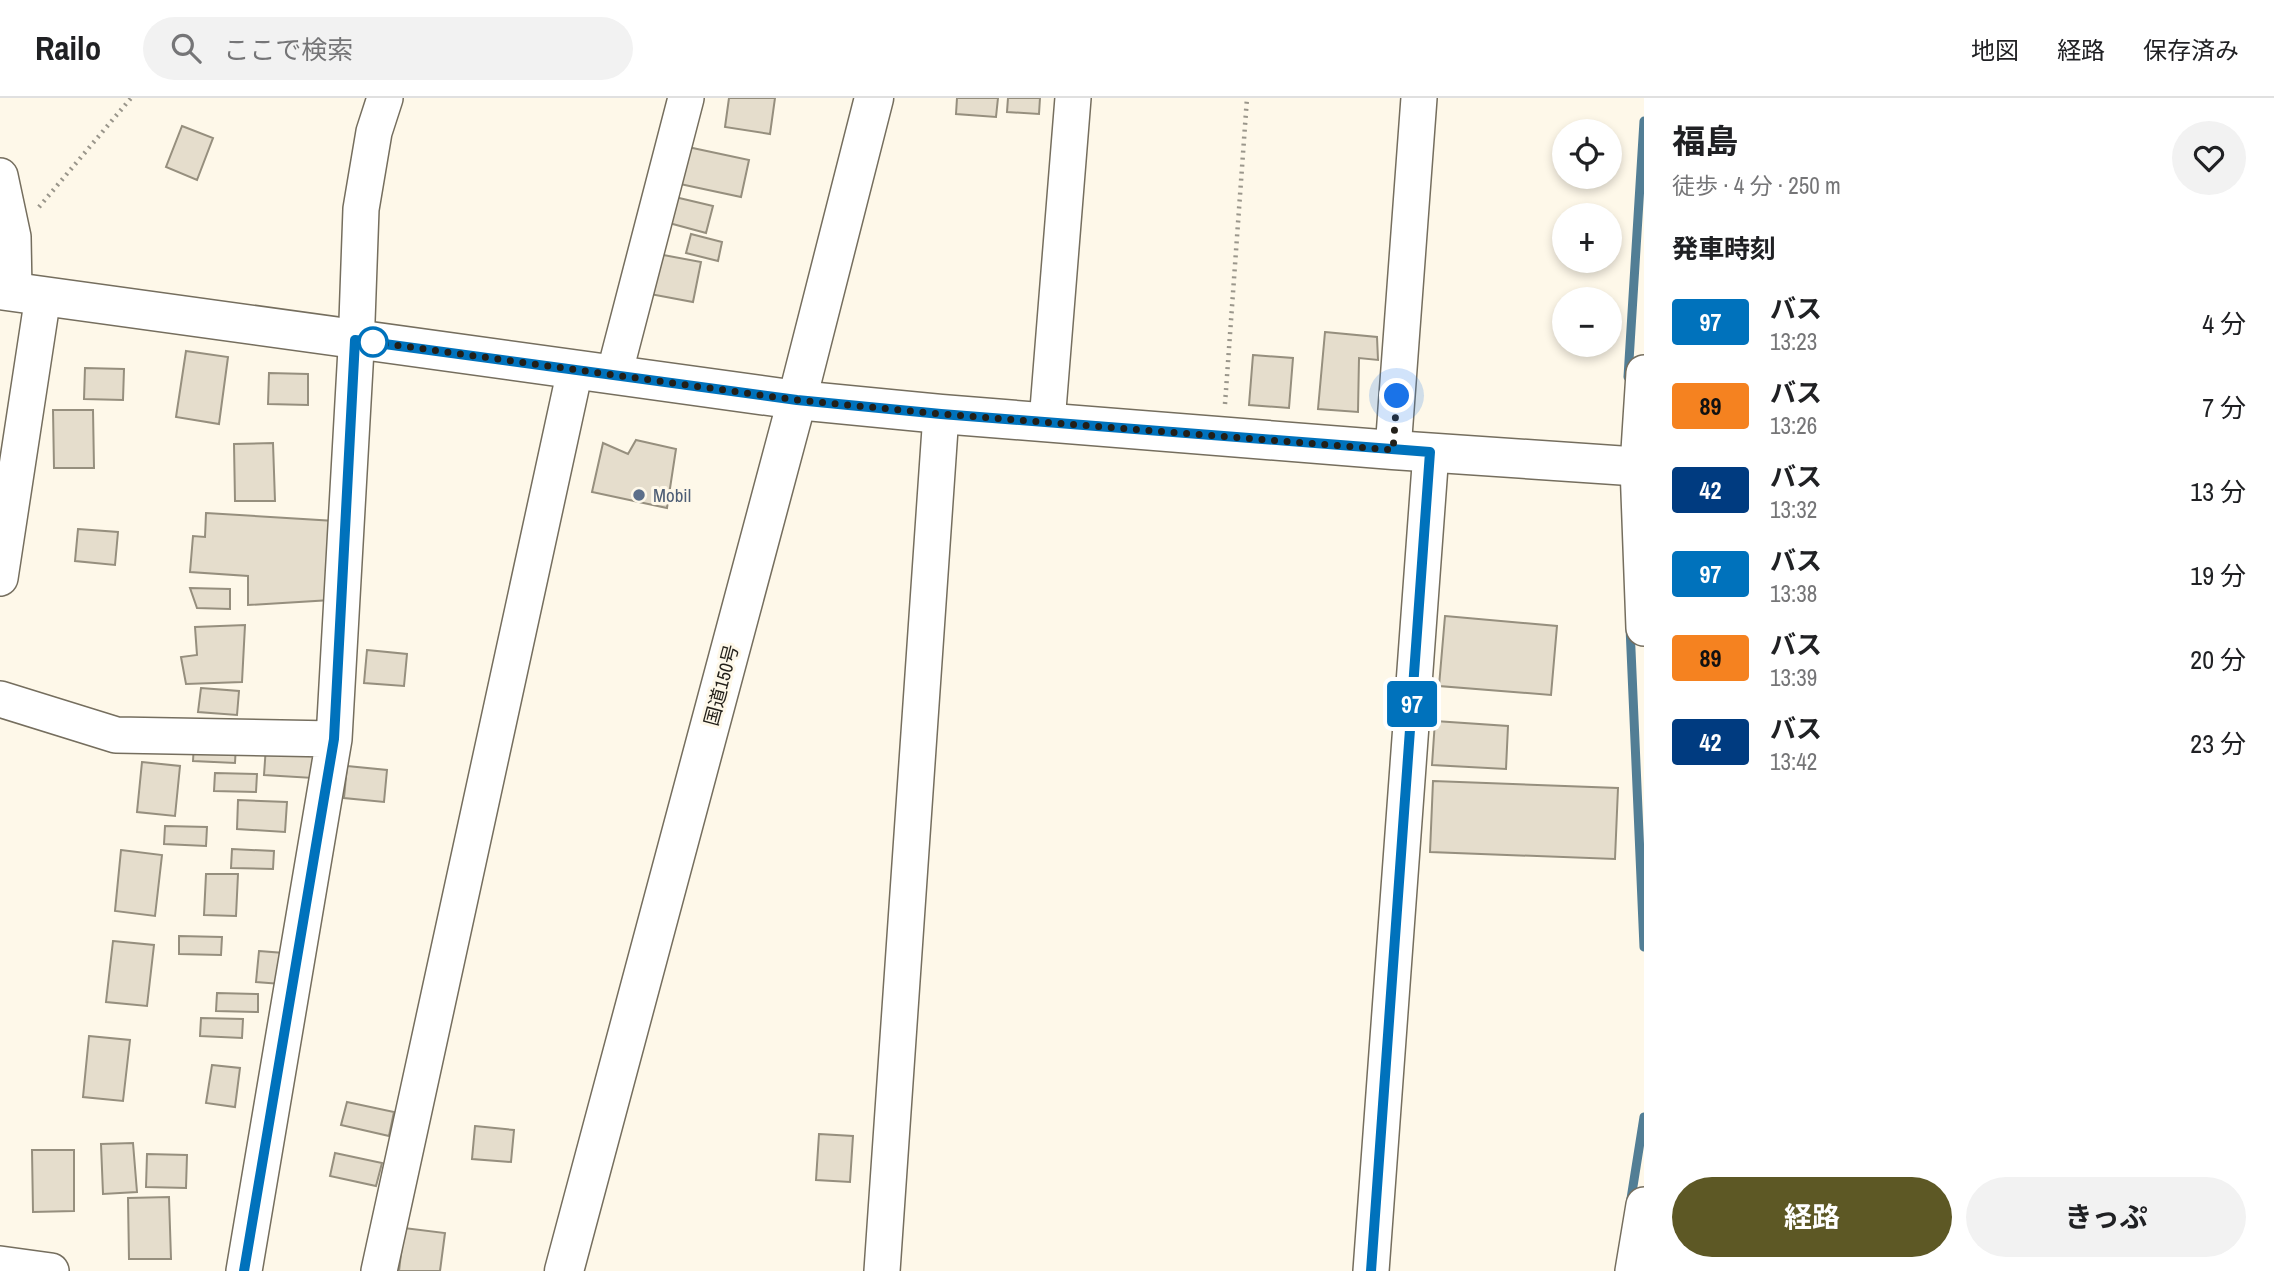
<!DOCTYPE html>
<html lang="ja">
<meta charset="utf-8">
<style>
:root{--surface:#fff;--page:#f2f2f2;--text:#202124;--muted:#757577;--line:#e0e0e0;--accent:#5d5825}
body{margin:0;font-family:"Archivo Narrow","Noto Sans JP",sans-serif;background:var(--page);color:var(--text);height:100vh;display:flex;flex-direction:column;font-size:26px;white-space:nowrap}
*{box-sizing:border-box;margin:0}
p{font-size:23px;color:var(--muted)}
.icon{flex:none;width:38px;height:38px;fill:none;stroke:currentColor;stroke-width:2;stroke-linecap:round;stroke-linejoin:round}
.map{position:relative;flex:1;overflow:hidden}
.drawer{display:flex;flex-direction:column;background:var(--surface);width:630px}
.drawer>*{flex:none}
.badge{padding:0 14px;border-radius:5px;font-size:24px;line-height:46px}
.fabs{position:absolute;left:1552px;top:21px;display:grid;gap:14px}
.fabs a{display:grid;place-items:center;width:70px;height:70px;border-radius:50%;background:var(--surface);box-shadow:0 4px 10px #0003;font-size:35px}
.you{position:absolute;width:35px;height:35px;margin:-18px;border:5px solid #fff;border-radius:50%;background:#1a73e8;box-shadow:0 0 0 10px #1a73e833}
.map>.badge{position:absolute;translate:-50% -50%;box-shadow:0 0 0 4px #fff}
h2{padding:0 28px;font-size:26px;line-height:63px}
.round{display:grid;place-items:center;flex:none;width:74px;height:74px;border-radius:37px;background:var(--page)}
.overview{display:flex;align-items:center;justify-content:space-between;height:119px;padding:0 28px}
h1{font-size:33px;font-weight:700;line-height:52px}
.primary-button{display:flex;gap:14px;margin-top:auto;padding:14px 28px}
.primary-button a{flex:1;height:80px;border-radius:42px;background:var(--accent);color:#fff;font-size:28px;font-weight:700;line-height:80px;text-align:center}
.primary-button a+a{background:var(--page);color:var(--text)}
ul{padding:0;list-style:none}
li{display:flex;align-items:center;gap:21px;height:84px;padding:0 28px}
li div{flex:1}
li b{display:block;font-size:26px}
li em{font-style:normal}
li .badge{min-width:77px;font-weight:700;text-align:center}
header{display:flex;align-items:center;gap:42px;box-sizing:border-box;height:98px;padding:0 35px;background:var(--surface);border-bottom:2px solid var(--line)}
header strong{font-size:33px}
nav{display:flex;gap:38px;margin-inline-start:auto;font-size:24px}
.search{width:490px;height:63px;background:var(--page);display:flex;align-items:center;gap:18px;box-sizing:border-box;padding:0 24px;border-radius:38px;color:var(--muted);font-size:26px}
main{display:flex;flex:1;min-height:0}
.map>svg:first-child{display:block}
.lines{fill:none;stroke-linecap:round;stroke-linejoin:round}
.stream{stroke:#527e95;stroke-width:9}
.building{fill:#e5ddcc;stroke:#968f7e;stroke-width:2}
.minor-casing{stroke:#756e5e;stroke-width:38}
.tertiary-casing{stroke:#756e5e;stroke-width:41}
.trunk-casing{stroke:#756e5e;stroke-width:41}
.path{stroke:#9a968b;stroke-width:4.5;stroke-dasharray:2 5;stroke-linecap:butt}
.minor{stroke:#fff;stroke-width:35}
.tertiary{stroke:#fff;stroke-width:38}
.trunk{stroke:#fff;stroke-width:38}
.line-casing{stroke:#fff;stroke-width:16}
.line{stroke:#0072bc;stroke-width:10}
.walk{stroke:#221f19;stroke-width:7;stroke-dasharray:0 12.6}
.stop-dot{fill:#fff;stroke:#0072bc;stroke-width:3.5}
.service-dot{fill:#5c6f8a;stroke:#fef8e9;stroke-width:2.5}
.labels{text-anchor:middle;stroke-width:6;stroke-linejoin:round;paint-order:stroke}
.service-label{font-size:19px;fill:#4e5e75;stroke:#fef8e9;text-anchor:start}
.street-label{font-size:19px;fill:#221f19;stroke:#fef8e9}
</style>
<header>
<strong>Railo</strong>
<div class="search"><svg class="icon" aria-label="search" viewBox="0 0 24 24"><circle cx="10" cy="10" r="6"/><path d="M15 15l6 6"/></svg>ここで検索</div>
<nav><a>地図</a><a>経路</a><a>保存済み</a></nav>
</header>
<main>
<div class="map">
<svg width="1644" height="1173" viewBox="0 0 1644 1173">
<rect width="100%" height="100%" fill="#fef8e9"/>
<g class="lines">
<path class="stream" d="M1628,279l16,-256
M1630,529l14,320
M1630,1107l14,-88"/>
</g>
<path class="building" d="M729,0h46l-5,36 -45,-7z
M957,0h41l-2,19 -40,-3z
M1008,0h32l-1,16 -32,-2z
M182,28l31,12 -16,42 -31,-13z
M688,49l61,13 -8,37 -61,-13z
M675,99l38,9 -7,27 -37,-10z
M691,136l31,8 -4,19 -32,-8z
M658,156l43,8 -8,40 -43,-8z
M1325,234l52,5 1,23 -19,-2 -1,54 -40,-3z
M186,253l42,6 -9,67 -43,-7z
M1253,257l40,3 -4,50 -40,-3z
M85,270l39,1 -1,31 -39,-1z
M269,275l39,1v31l-40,-1z
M53,312h40l1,58h-40z
M636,342l40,9 -9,59 -75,-16 11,-49 25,11z
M273,345l2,58h-40l-1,-57z
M206,415l129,8 -4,79 -83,5v-29l-58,-4 3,-36 12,1z
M78,431l40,3 -3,33 -40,-4z
M190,490l40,1v20l-33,-1z
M1445,518l112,10 -6,69 -112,-9z
M245,527l-3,57 -56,2 -5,-27 16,-2 -2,-28z
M367,552l40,4 -3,32 -40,-3z
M201,590l38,3 -2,24 -39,-3z
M1435,623l73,5 -2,43 -74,-4z
M194,645l42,1 -1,19 -42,-2z
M266,648l48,2 -1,30 -49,-3z
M142,664l38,4 -5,50 -38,-4z
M347,668l40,4 -3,32 -40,-4z
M215,675l42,1 -1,18 -42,-1z
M1433,683l185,7 -3,71 -185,-7z
M238,702l49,2 -2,30 -48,-3z
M165,728l42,1 -1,19 -42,-2z
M232,751l42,2 -1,18 -42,-1z
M121,752l41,5 -7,61 -40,-5z
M206,776h32l-2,42 -32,-1z
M179,838l43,1 -1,18 -42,-1z
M113,843l41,4 -7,61 -41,-4z
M259,853l25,2 -3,31 -25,-2z
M217,895l41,1v18l-42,-1z
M201,920l42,1 -1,19 -42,-2z
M89,938l41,4 -7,61 -40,-4z
M212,967l28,3 -5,39 -29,-4z
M347,1004l47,10 -5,24 -48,-11z
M475,1028l39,4 -3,32 -39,-3z
M819,1036l34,2 -3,46 -34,-2z
M133,1045l4,49 -34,2 -2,-50z
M32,1052h42v61l-41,1z
M335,1055l47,10 -6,23 -46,-10z
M147,1056l40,1 -1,33 -40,-1z
M169,1099l2,62h-42l-1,-61z
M404,1130l41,5 -5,38h-41z"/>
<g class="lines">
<defs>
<path id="minor" d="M0,78l13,61 1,54
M1644,275l-6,93 6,162
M614,277l72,-277
M1047,324l26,-324
M1393,352l26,-352
M0,480l43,-282
M0,601l116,36 218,4
M0,1166l51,7
M244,1173l90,-532 22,-390 5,-140 13,-77 11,-34
M379,1173l196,-901
M882,1173l59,-857
M1371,1173l60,-819
M1633,1173l11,-66"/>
<path id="tertiary" d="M0,192l797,110 144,14 452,36 251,17"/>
<path id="trunk" d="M564,1173l233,-871 77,-302"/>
</defs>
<use href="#minor" class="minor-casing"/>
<use href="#tertiary" class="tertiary-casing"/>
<use href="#trunk" class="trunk-casing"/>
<path class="path" d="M39,109l92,-109
M1225,306l22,-306"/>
<use href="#minor" class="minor"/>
<use href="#tertiary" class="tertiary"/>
<use href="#trunk" class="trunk"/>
</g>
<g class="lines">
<defs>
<path id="line" d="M244,1173l90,-532 21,-399 442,60 144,14 489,38 -59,819"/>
</defs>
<use href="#line" class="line-casing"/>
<use href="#line" class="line"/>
<path class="walk" d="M373,244l424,58 144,14 452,36 4,-54"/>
</g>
<circle class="stop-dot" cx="373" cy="244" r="14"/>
<circle class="service-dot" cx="639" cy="397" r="7"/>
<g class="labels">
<g class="service-label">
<text x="653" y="404">Mobil</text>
</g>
<g class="street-label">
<text transform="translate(721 587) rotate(-75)" y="7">国道150号</text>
</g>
</g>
</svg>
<div class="fabs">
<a><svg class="icon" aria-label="locate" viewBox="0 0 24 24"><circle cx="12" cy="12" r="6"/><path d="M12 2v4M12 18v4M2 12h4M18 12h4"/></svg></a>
<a>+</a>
<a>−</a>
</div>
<div class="you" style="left:1397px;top:298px"></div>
<b class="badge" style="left:1412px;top:606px;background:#0072bc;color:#fff">97</b>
</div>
<section class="drawer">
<div class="overview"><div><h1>福島</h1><p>徒歩 · 4 分 · 250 m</p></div><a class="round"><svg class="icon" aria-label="heart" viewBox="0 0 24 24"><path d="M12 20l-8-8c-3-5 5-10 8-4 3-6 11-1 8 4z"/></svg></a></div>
<h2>発車時刻</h2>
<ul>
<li><span class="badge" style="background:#0072bc;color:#fff">97</span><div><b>バス</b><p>13:23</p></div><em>4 分</em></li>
<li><span class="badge" style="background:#f58220;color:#111">89</span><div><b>バス</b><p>13:26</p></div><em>7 分</em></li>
<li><span class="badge" style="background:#003b80;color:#fff">42</span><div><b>バス</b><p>13:32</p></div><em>13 分</em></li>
<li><span class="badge" style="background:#0072bc;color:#fff">97</span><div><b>バス</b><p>13:38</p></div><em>19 分</em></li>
<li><span class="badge" style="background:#f58220;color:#111">89</span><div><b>バス</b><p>13:39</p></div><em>20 分</em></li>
<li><span class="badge" style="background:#003b80;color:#fff">42</span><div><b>バス</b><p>13:42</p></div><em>23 分</em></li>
</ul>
<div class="primary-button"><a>経路</a><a>きっぷ</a></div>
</section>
</main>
